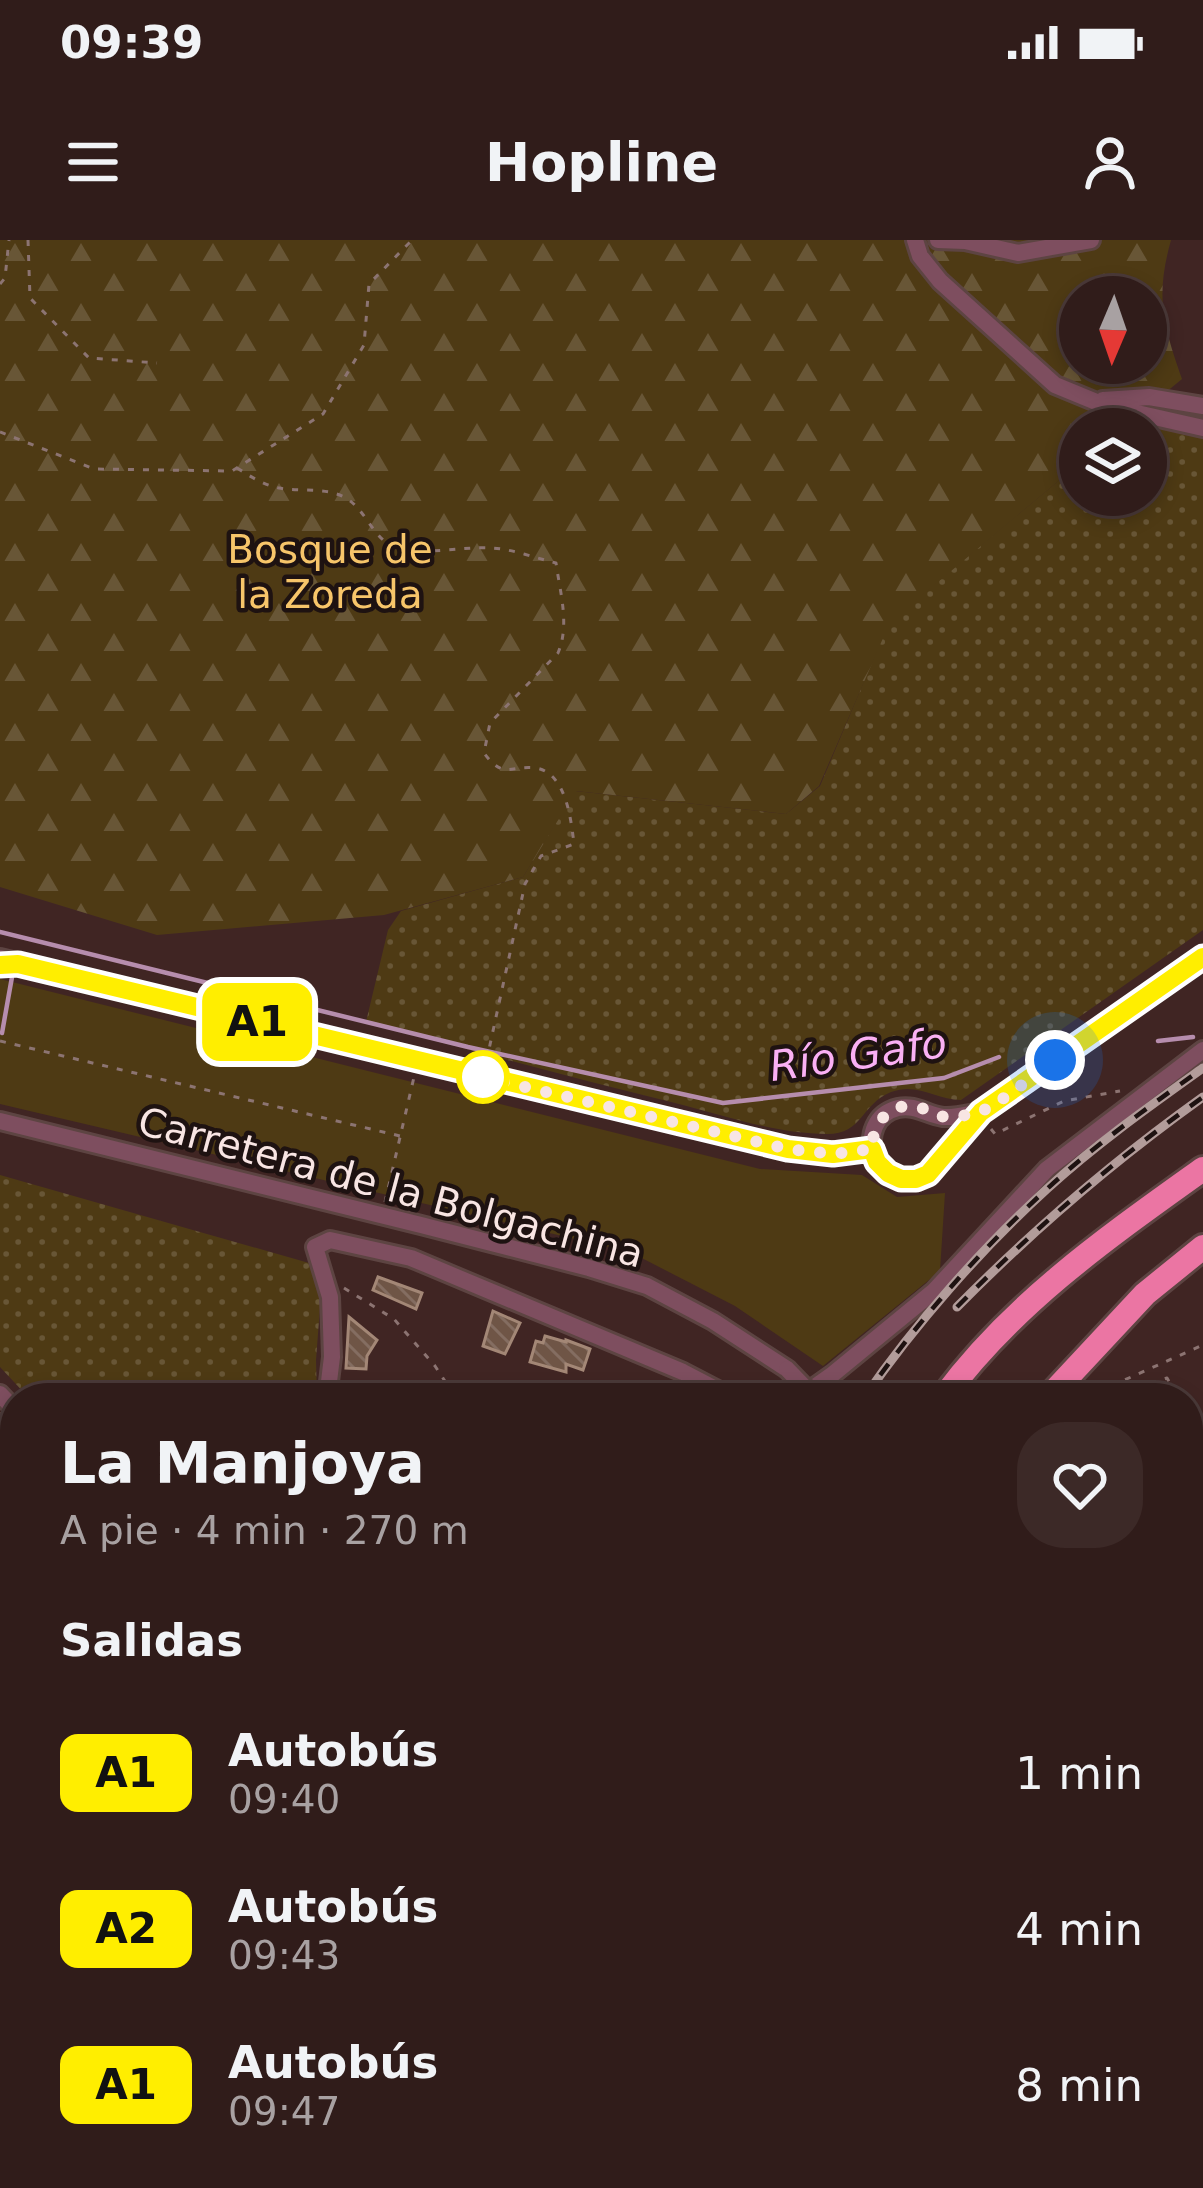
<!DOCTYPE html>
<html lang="es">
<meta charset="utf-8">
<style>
:root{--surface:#301c1a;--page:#3c2927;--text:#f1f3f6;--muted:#a8a1a2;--line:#4b3a39}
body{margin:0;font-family:"DejaVu Sans",sans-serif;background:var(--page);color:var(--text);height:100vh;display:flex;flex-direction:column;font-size:45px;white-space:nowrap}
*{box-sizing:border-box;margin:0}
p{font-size:39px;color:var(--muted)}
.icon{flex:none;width:66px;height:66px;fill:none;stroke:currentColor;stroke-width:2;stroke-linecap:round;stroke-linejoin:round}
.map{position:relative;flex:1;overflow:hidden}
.sheet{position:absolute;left:0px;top:1143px;width:1203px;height:807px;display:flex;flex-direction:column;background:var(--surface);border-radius:48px 48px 0 0;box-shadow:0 6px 18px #0003,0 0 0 3px var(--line)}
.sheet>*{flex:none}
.badge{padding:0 24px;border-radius:18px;font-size:42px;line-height:78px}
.needle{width:78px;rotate:182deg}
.fabs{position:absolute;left:1059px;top:36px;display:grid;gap:24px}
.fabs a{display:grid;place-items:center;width:108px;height:108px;border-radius:50%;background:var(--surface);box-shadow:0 6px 18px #0003,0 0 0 3px var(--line);font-size:60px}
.you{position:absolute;width:60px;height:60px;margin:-30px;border:9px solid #fff;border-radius:50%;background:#1a73e8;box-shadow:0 0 0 18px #1a73e833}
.map>.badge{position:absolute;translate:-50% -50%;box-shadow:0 0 0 6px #fff}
h2{padding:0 60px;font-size:45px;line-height:108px}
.round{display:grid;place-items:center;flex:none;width:126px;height:126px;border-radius:48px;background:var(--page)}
.overview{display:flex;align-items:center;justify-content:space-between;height:204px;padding:0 60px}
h1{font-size:57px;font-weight:600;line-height:90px}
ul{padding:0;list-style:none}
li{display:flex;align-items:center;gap:36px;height:156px;padding:0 60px}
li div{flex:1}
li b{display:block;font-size:45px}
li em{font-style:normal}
li .badge{min-width:132px;font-weight:700;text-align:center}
.status{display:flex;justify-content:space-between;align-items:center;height:84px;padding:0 60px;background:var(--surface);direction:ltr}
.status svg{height:33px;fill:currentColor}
header{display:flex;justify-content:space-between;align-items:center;height:156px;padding:0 60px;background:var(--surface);font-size:54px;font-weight:600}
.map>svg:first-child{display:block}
.grass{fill:url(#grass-dots)}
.forest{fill:url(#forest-firs);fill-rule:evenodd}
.park{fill:#4e3a14}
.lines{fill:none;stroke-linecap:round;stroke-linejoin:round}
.stream{stroke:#b68dad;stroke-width:4.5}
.building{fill:url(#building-back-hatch);stroke:#a38776;stroke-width:3}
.minor-casing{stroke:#5d4442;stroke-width:22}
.highway-casing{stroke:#5d4442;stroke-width:30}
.path{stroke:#8c7472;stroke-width:3;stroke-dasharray:6 9;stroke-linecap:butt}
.minor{stroke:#7e4e5f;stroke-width:16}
.highway{stroke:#eb75a3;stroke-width:24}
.rail-casing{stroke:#b29c9a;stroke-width:9}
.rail{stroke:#1e1211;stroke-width:4.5;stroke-dasharray:14;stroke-linecap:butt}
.minor-bridge-casing{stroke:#5d4442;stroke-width:22;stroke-linecap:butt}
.minor-bridge{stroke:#7e4e5f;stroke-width:16}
.line-casing{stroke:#fff;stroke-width:27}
.line{stroke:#fe0;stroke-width:18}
.walk{stroke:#f8e5e3;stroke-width:12;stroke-dasharray:0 21.6}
.stop-dot{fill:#fff;stroke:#fe0;stroke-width:6}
.labels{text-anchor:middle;stroke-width:9;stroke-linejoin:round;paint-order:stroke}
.park-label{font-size:39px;fill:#f7c56a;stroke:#1e1211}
.street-label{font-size:39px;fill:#f8e5e3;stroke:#1e1211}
.water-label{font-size:42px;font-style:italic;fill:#fab0f4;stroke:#1e1211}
</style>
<div class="status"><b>09:39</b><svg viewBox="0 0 49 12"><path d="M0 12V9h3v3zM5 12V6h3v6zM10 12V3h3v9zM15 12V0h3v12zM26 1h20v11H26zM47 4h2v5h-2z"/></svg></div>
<header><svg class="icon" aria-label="menu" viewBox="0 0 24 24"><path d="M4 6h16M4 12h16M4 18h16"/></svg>Hopline<svg class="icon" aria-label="person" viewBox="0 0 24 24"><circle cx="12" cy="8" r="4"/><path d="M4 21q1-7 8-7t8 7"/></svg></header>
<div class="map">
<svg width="1203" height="1948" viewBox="0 0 1203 1948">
<defs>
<pattern id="grass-dots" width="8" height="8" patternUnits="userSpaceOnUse" patternTransform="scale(3)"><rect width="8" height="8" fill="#4e3a14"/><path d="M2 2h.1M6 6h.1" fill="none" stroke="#685636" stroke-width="1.8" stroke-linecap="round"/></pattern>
<pattern id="forest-firs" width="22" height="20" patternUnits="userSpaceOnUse" patternTransform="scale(3)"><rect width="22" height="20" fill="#4e3a14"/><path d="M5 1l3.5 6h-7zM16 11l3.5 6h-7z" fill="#685636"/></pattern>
<pattern id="building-back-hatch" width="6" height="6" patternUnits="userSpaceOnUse" patternTransform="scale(3)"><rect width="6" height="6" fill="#6f5546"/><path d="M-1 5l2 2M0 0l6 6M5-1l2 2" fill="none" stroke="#846d61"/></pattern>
</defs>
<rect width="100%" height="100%" fill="#402523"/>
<path class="grass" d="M1141,173l62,15v502l-242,170c-25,0 -43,-18 -70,-8 -30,12 -28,42 -64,42 -51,0 -104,-19 -152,-31 -104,-25 -207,-54 -309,-81l22,-92 13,-19 122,-34 52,-86 211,23 34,-28 69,-164 191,-159v32h66v-66h-25z
M0,935l309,88 12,31 -5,66 1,38h-288l-29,-31z"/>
<path class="forest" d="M0,0h1171c-16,57 -8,84 11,139l-61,50h-41v34l-190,159 -71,164 -33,28 -210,-23 -53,86 -139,38 -227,20 -157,-48zM1080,57h66v66h-66z
M1203,1865v83h-89l14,-13h60v-56z
M348,1935h81l-1,13h-79z"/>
<path class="park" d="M0,739l760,190 102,6 35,22 48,-4 -5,78 -117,95 -88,-60 -105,-54 -630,-148z"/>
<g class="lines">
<path class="stream" d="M0,692l468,115 255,56 221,-25 55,-21
M2,793l10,-56
M1158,801l35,-4
M694,1150v8
M598,1948l3,-13"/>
</g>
<path class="building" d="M378,1037l44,16 -6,16 -43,-19z
M493,1071l27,12 -15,31 -22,-8z
M349,1077l28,23 -10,16 -1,13 -20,-1z
M545,1096l21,6v-2l24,9 -7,21 -17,-6v8l-36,-10 6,-21 7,2z
M1188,1612l15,10v29l-15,-8z"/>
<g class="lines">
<defs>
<path id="minor" d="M915,0l5,16 20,25 115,104 51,21 97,22
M938,0l27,1 53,12 73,-13
M1103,160l46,-3 54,9
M0,718l483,119 305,72 45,4 39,-4
M981,872c-12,2 -25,6 -38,5 -16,-2 -28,-13 -45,-9 -47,12 -26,88 30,66l53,-62 222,-155
M0,881l421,104 168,43 58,18 66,35 74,48
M0,1154l15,16
M327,1158l5,-41 -2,-60 -15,-50 15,-7 81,18 272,114 50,26
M799,1158l34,-24 101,-83 113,-122 156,-119
M0,1183l15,24
M1188,1214h15
M0,1719l15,-47
M0,1779l15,-37
M255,1935l1,13"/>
<path id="highway" d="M943,1158c70,-95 165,-161 260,-229
M1048,1158l97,-104 58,-47
M1188,1313l15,-6
M737,1948l1,-13
M796,1948l1,-13
M870,1948l1,-13"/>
</defs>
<use href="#minor" class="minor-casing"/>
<use href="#highway" class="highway-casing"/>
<path class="path" d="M28,0l2,58 59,60 68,5
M0,44l5,-6 4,-38
M0,192l94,37 138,2 91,-57 41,-69 5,-61 43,-44
M237,228c13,8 26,17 42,20 21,4 46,-1 65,9 23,12 28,43 53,51 27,8 66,-2 94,0 22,1 44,10 65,15 4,29 14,62 2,90l-68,70 -6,30c20,27 25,12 52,15 30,5 35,51 38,76l-33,12 -16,28 -39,179
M0,801l400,95
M991,889l4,5 69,-33 56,-10
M385,962l29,-125
M344,1048l50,31 41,47 21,32
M1084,1158l119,-53
M1108,1158l59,-20 4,7 -19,13
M429,1935l1,13"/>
<use href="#minor" class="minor"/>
<use href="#highway" class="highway"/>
<defs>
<path id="rail" d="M957,1067c78,-79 155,-145 246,-210
M864,1158c51,-74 118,-150 184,-210 48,-44 102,-82 155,-120
M671,1948l1,-13"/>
</defs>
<use href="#rail" class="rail-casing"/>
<use href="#rail" class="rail"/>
<defs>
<path id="minor-bridge" d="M787,1129l28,29"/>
</defs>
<use href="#minor-bridge" class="minor-bridge-casing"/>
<use href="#minor-bridge" class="minor-bridge"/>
</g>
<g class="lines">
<defs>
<path id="line" d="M0,725l18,-1 770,185 45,5 39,-5 5,13 11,11 13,6h15l12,-5 53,-62 222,-155"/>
</defs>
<use href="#line" class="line-casing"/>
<use href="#line" class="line"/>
<path class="walk" d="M483,837l305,72 45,5 39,-5c0,-27 20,-50 49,-41 10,3 16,9 27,9 8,0 20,-2 28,-4 21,-6 59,-39 79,-53"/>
</g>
<circle class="stop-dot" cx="483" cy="837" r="24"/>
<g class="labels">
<g class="park-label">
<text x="330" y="323">Bosque de<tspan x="330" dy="45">la Zoreda</tspan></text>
</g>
<g class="street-label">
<text transform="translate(391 947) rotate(15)" y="14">Carretera de la Bolgachina</text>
</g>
<g class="water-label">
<text transform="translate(858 814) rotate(-8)" y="15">Río Gafo</text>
</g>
</g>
</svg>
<div class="fabs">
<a><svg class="needle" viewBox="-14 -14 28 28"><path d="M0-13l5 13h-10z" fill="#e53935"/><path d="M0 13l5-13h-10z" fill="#a8a1a2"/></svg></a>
<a><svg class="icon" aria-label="layers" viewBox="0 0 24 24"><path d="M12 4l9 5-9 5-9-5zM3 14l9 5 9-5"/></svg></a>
</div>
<div class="you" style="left:1055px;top:820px"></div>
<b class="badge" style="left:257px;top:782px;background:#fe0;color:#111">A1</b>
<section class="sheet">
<div class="overview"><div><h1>La Manjoya</h1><p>A pie · 4 min · 270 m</p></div><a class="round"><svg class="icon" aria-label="heart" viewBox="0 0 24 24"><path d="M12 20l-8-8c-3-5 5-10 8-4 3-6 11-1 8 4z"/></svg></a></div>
<h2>Salidas</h2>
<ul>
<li><span class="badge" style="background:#fe0;color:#111">A1</span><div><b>Autobús</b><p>09:40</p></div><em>1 min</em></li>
<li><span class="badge" style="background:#fe0;color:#111">A2</span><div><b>Autobús</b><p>09:43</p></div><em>4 min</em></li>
<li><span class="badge" style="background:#fe0;color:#111">A1</span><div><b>Autobús</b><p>09:47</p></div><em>8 min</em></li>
</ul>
</section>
</div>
